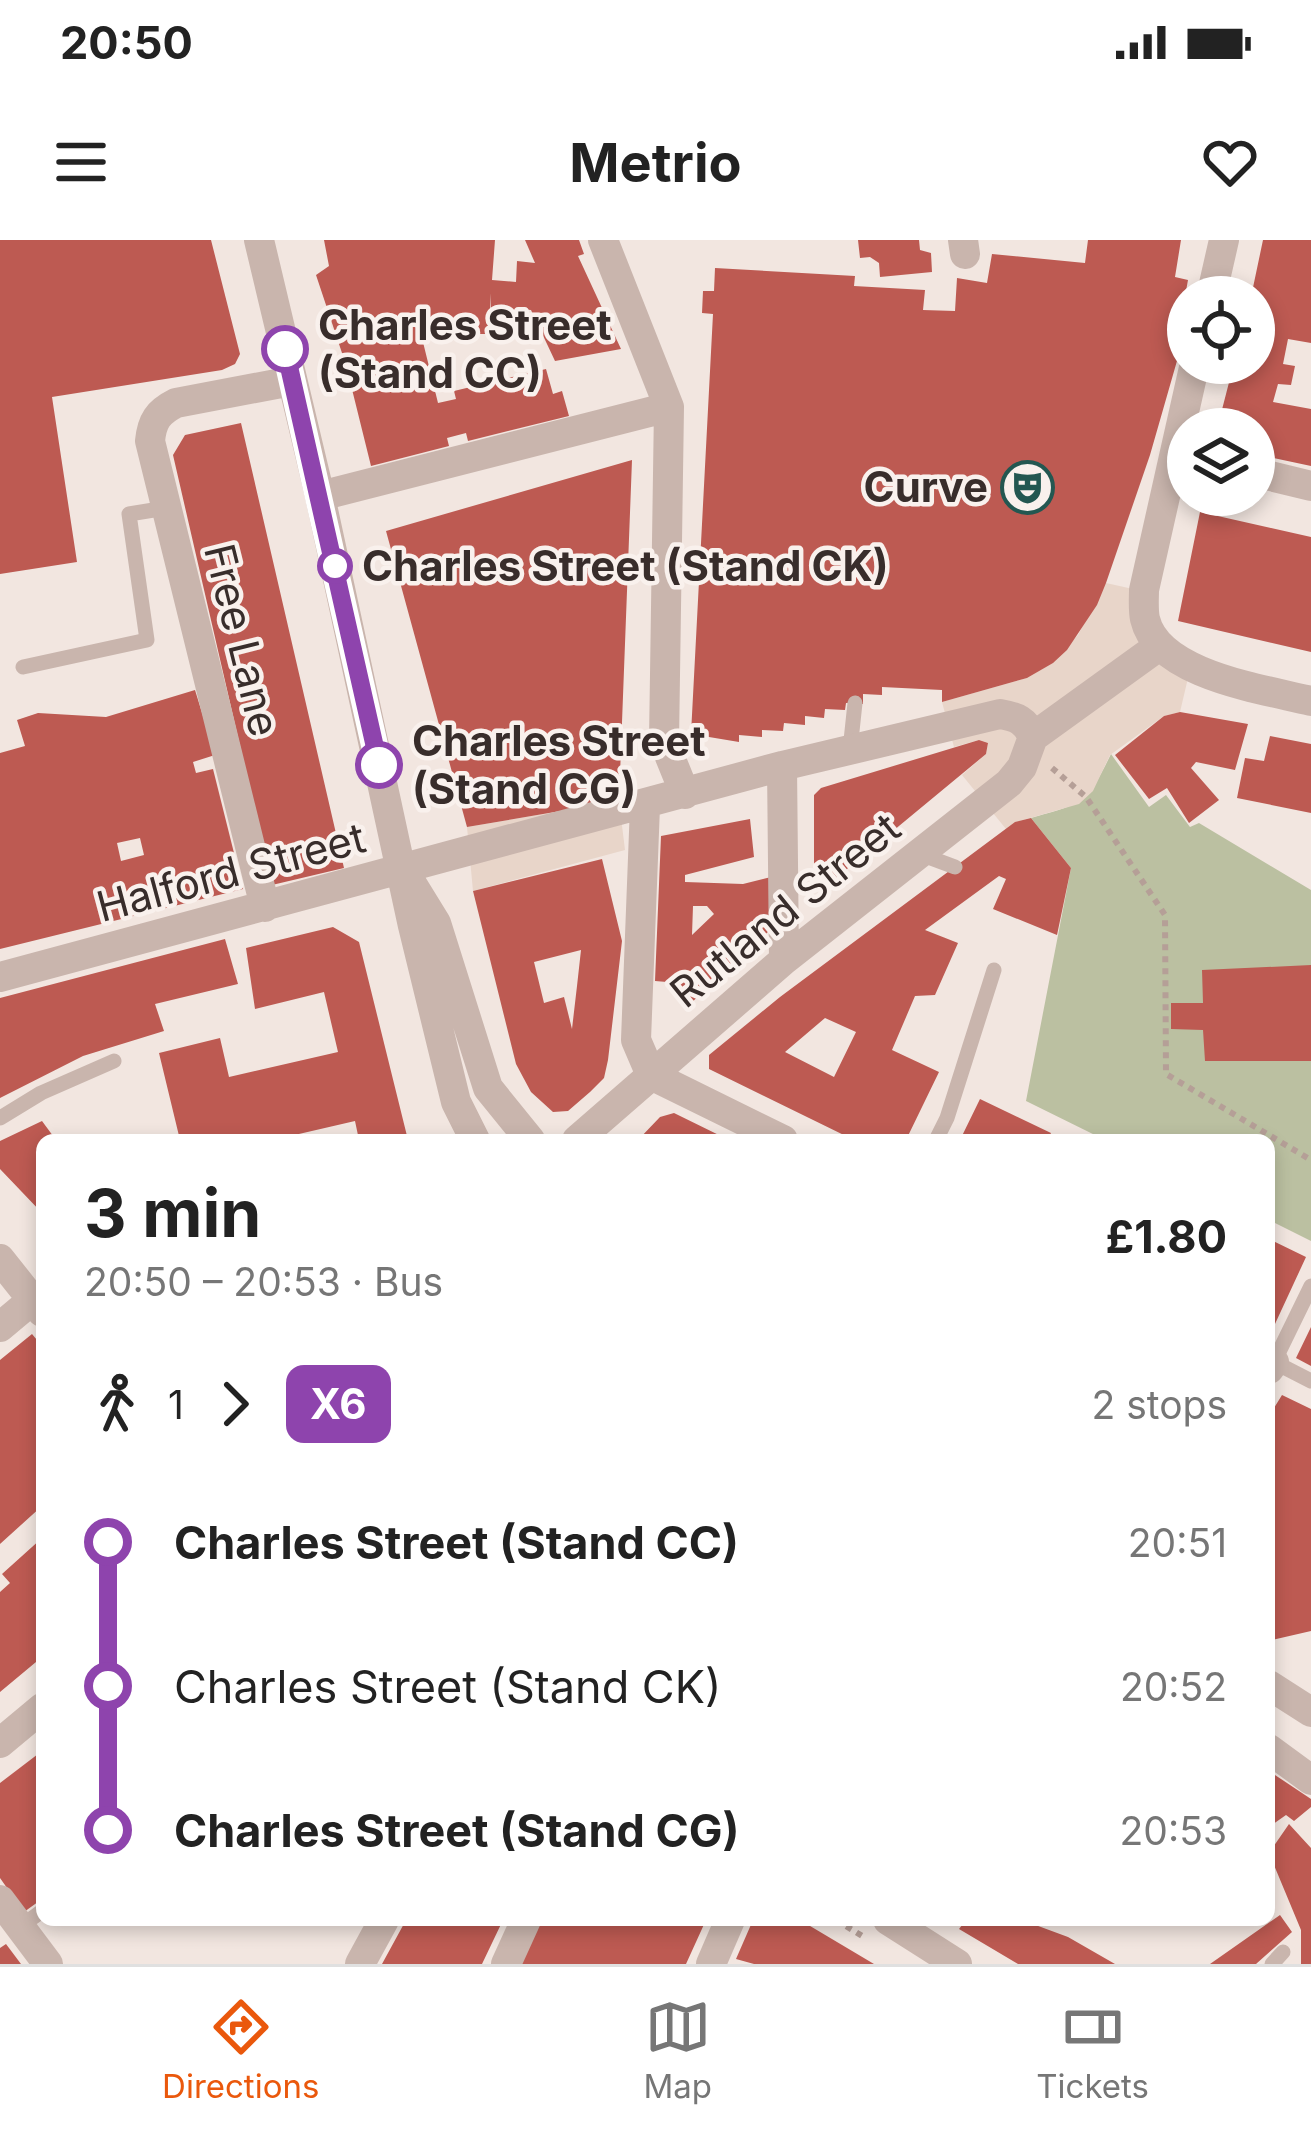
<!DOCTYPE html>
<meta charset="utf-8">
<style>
:root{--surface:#fff;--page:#f6f6f6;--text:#222;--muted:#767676;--line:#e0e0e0;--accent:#ea580c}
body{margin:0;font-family:Inter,sans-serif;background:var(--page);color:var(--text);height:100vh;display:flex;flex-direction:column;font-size:45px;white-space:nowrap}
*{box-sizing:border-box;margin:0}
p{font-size:39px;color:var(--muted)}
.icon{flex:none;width:66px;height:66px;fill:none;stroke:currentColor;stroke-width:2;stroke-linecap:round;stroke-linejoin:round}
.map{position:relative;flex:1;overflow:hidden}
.sheet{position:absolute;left:36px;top:894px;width:1239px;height:792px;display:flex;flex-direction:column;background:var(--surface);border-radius:18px;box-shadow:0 6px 18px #0003}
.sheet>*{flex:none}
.badge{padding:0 24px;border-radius:18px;font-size:42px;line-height:78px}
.buttons{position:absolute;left:1167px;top:36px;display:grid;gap:24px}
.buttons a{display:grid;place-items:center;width:108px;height:108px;border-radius:50%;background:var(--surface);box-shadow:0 6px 18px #0003;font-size:60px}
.map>.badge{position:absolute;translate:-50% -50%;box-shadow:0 0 0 6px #fff}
.legs{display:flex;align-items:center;gap:18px;height:132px;padding:0 48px;font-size:39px}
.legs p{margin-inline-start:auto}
.headline{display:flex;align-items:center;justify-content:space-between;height:204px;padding:0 48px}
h1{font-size:66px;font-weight:700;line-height:90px}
ul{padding:0 48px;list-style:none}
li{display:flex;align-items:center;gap:42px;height:144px;font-size:45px}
li i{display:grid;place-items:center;width:18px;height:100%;margin:0 15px;background:currentColor}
li i::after{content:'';width:30px;height:30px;margin:-15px;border:9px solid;border-radius:50%;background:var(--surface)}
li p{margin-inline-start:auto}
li:first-child i{background:linear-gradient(#0000 50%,currentColor 0)}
li:last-child i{background:linear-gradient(currentColor 50%,#0000 0)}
.status{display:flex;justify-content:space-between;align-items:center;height:84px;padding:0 60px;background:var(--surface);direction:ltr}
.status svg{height:33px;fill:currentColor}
header{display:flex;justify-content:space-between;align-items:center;height:156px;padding:0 48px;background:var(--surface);font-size:54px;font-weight:700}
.tab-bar{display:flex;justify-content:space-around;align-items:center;height:168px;border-top:3px solid var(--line);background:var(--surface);font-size:33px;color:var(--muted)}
.tab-bar a{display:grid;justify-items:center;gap:6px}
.tab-bar .on{color:var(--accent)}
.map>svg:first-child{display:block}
.green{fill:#bbc0a1}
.plaza{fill:#e8d5c9}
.building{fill:#bd5a52;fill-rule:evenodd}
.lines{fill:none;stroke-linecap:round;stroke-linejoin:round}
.path{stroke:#b59f97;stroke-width:6;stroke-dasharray:6 6;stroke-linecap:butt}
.lane{stroke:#c9b5ad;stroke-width:15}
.street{stroke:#c9b5ad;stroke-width:30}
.line-1-casing{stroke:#fff;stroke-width:27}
.line-1{stroke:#8e44ad;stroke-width:18}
.stop-1-dot{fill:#fff;stroke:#8e44ad;stroke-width:6}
.labels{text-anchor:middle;stroke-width:9;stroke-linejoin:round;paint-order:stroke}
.stop-label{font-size:42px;font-weight:bold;fill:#382d2b;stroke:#f9f1ed;text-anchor:start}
.poi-label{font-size:42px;font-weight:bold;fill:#382d2b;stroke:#f9f1ed;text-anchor:end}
.street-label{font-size:42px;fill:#382d2b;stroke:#f9f1ed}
</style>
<div class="status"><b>20:50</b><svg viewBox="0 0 49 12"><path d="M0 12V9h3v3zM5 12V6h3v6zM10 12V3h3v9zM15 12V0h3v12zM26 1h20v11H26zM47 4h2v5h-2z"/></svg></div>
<header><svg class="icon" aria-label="menu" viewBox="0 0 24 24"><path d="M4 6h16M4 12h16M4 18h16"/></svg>Metrio<svg class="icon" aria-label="heart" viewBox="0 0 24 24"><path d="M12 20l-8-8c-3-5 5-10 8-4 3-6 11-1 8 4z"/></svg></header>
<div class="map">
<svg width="1311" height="1724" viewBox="0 0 1311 1724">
<rect width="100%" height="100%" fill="#f2e6e0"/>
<path class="green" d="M1111,514l38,53 17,-12 24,32 9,-4 112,67v351l-42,-21v-80h-164l-79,-39 45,-233 -40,-50c53,-15 55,-13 80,-64z"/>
<path class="plaza" d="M1106,343l27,6 55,89 -8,34 -16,4 -54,39 -17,36 -14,13 -63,18 -10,7 -44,-54 24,-21 2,-11 -9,-3 -25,7 -12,-45 85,-24 25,-15 26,-28z
M619,561l6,49 -152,41 -6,-64z"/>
<path class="building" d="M0,0h211l29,114 -5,10 -13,6 -170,27 25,165 -77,12z
M324,0h171l-3,40 24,2 1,-21 18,2 -10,-23h54l5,14 -6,2 43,93 -66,12 -24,-51 -12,-1 -1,26 -27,-1v-41l-2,41h-68l17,69 18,-4 -2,-8 92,-22 7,25 9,-3 7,25 -101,25 -2,-8 -19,5 2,8 -78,20 -25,-101 -30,-90 13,-9z
M858,0h61l1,10 11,3 1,19 -52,5 -1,-14 -9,-6 -10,1z
M1088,0h93l-6,37 13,3 -8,44 7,2 -37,129 -44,128 -9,22 -30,45 -14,13 -26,15 -85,24v-12l-60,-3v8l-19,-1v10l-17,-1 -1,7 -20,-1 -1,9 -19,-2v9l-21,-2 -1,8 -21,-1v7l-23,-2v7l-48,-8 22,-420 -11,-1 1,-22h11l1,-23 140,8 -1,10 71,4 -2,20 32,1 2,-33 30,5 5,-29 93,9z
M1263,0h48v103l-23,-4 -5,25 12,2 -4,19 -13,-1 -5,18 38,7v57l-57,-12v-25h-37l17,-66h20v-66h-3z
M241,183l103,445 -72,17 -99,-430 12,-20z
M632,220l-13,341 -152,26 -81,-296z
M1200,272l111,25v115l-133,-31z
M195,450l20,65 -22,7 3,11 17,-4 30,120 -243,60v-196l25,-7 -8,-26 21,-7 68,4zM140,598l4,17 -23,6 -4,-18z
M1180,472l68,12 -13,46 -39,-8 -5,6 28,32 -30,23 -22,-35 -18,11 -34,-44 49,-39z
M1270,496l41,8v69l-74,-15 8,-40 19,3z
M979,500l9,3 -2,11 -162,134 -10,-1v-92l7,-7z
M1031,578l40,50 -14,67 -64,-26 13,-30 -7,-3 -74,54 33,13 -23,52 -20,1 -23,54 47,22 -33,68h-52l-145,-71v-14l71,-58 235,-175zM825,778l31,14 -22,45 -49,-25z
M750,579l4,38 -69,18v7l58,2 28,-7 -2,54 -79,73 -23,-22 -12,-1 6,-145zM693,666h14l7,8 -22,21z
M602,619l20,82 -14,119 -4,18 -14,14 -22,19 -15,1 -22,-20 -15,-28 -43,-173zM581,710l-4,36 -5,43 -8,-32 -20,6 -10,-41z
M333,687l26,15 49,198h-49l-4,-19 -82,19h-93l-21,-87 61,-15 9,39 109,-25 -14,-60 -69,17 -9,-61z
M225,699l13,45 -83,20 9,27 -81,25 -83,42v-100z
M1311,725v96h-106l-2,-31 -32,-1v-26h32l-1,-33z
M980,859l71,34 -3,7h-88z
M674,873l55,27h-91l22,-23z
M42,881l14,19h-14v73l-42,-44v-28z
M1269,999l37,18 -37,80z
M1311,1087v39l-15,-8z
M32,1094l10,12v160l-42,38v-184z
M1282,1155l29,14v222l-39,9 -3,-224z
M42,1298v119l-42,35v-100l10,-9 -8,-9z
M42,1511v148l-18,13 -24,-34v-95z
M1269,1531l42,28v8l-17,14 -8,-6 -17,12z
M1289,1584l22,24v116h-10v-34l-32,-77z
M1280,1675l12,17 -36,32h-46z
M406,1680h97l-21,44h-100z
M541,1680h165l-20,44h-166z
M753,1680h47l74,44h-120l-18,-5z
M966,1680h56l46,17 47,27h-97l-59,-35z
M6,1704l15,20h-21v-16z"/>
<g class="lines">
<path class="path" d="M1052,528l34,29 79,118 1,159 145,86
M836,1680l28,17"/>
<path class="lane" d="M23,427l124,-27 -18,-126 37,-6
M850,510l5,-47
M920,614l35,13
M0,878l41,-25 73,-32
M936,900l11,-22 47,-148
M1311,1046l-37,76 37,19
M20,1687l22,-16
M1272,1724l11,-12"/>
<path class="street" d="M259,0l61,256 93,430 43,176 19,38
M603,0l66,167 -5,335 21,52
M963,0l2,14
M1211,57l13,-57
M1195,123l-51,227c0,8 -1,20 1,29 13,56 118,70 166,82
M1254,232l57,14
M320,256l349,-89
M1033,497l126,-91
M782,526l2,194
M645,566l-9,234 15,35
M412,644l24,39 52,165 42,52
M265,667l-115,-466c2,-20 8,-29 26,-38l116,-22
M0,737l782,-211 218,-52c17,3 25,6 33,23
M651,835l132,65
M577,900l207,-180 225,-177 13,-16 11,-30
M0,1019l42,53
M0,1087l31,-26
M1269,1120l5,2 -5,7
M1269,1445l42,27
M0,1503l42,-35
M1269,1509l42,31
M0,1660l48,64
M888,1680l69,44
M360,1724l24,-44
M506,1724l20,-44
M711,1724l19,-44"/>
</g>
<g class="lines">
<defs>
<path id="line-1" d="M285,109l94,416"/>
</defs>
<use href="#line-1" class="line-1-casing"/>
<use href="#line-1" class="line-1"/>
</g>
<defs>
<symbol id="theatre-ring" viewBox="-11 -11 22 22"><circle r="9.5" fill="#f9f1ed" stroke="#235751" stroke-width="1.5"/><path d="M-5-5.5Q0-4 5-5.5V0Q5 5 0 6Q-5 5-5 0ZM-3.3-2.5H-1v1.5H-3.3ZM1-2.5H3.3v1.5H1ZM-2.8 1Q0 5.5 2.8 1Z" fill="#235751"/></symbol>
</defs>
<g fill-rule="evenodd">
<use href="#theatre-ring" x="998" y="218" width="59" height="59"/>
</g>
<g class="stop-1-dot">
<circle cx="285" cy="109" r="21"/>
<circle cx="335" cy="326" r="15"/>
<circle cx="379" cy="525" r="21"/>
</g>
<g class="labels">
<g class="stop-label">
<text x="318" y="100">Charles Street<tspan x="318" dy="48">(Stand CC)</tspan></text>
<text x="362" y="341">Charles Street (Stand CK)</text>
<text x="412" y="516">Charles Street<tspan x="412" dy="48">(Stand CG)</tspan></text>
</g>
<g class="poi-label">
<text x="988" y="262">Curve</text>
</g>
<g class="street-label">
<text transform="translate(242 400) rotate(76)" y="15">Free Lane</text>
<text transform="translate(231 632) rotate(-15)" y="15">Halford Street</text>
<text transform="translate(785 670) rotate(-39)" y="15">Rutland Street</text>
</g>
</g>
</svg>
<div class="buttons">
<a><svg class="icon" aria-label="locate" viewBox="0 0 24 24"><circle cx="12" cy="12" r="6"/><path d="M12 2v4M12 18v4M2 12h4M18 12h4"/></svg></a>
<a><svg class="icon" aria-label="layers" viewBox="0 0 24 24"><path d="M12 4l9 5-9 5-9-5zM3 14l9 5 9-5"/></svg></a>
</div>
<section class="sheet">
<div class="headline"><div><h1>3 min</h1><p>20:50 – 20:53 · Bus</p></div><b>£1.80</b></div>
<div class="legs"><svg class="icon" aria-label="walk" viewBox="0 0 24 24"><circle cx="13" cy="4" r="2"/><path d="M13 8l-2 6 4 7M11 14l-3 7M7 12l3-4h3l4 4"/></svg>1<svg class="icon" aria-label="forward" viewBox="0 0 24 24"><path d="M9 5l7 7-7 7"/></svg><b class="badge" style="background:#8e44ad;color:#fff">X6</b><p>2 stops</p></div>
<ul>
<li><i style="color:#8e44ad"></i><b>Charles Street (Stand CC)</b><p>20:51</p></li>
<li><i style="color:#8e44ad"></i><span>Charles Street (Stand CK)</span><p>20:52</p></li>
<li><i style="color:#8e44ad"></i><b>Charles Street (Stand CG)</b><p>20:53</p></li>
</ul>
</section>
</div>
<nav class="tab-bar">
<a class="on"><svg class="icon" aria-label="directions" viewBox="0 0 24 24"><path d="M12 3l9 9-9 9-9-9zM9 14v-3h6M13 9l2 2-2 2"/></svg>Directions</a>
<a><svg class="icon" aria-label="map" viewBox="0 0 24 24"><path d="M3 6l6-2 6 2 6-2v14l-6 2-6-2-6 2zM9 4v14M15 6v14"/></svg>Map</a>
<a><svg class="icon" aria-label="tickets" viewBox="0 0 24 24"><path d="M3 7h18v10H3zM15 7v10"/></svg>Tickets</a>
</nav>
